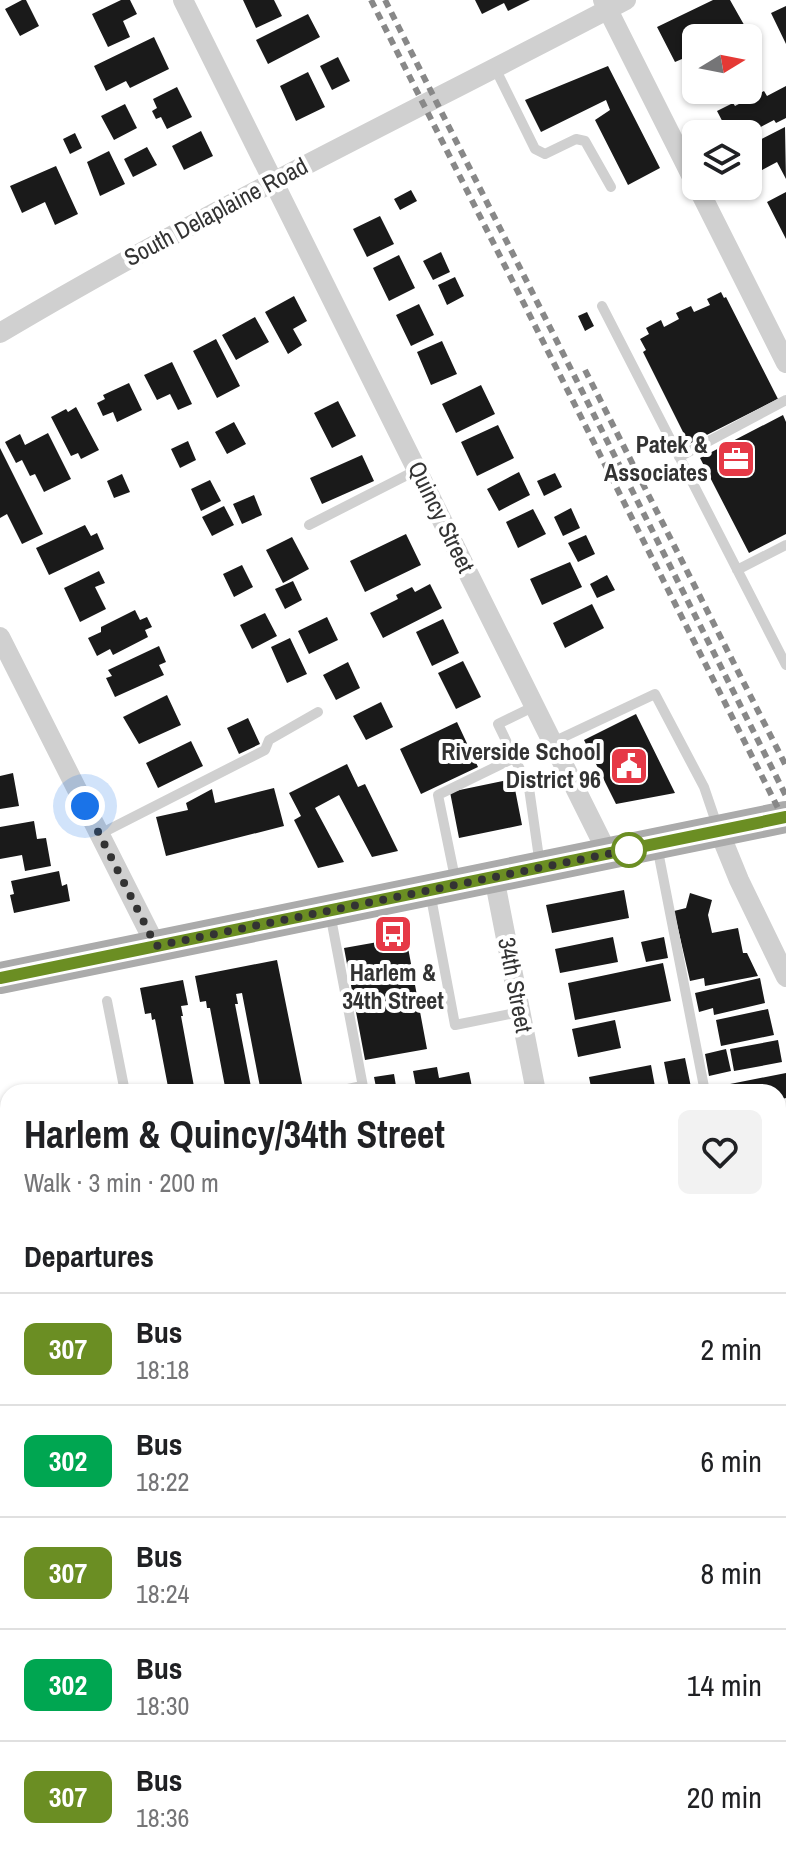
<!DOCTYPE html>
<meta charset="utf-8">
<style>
:root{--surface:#fff;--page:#f2f2f2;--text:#202124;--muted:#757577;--line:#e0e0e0}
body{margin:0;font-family:"Archivo Narrow",sans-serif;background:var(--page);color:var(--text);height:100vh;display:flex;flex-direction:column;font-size:30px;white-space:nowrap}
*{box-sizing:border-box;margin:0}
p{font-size:26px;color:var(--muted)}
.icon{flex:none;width:44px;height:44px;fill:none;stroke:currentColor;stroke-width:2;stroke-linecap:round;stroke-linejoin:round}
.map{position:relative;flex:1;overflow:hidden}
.drawer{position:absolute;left:0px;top:1084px;width:786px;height:786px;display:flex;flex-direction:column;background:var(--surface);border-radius:24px 24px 0 0;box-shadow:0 2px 6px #0004}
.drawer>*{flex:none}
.badge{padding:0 16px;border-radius:12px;font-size:28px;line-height:52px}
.needle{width:52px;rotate:80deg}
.fabs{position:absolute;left:682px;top:24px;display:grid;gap:16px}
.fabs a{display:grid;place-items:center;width:80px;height:80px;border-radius:12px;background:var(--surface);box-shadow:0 2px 6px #0004;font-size:40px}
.you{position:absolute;width:40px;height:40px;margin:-20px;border:6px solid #fff;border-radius:50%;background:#1a73e8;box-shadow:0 0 0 12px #1a73e833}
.map>.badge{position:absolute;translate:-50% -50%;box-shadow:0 0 0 4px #fff}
h2{padding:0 24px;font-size:30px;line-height:72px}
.round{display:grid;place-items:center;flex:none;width:84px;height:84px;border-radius:12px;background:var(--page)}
.headline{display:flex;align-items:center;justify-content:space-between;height:136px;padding:0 24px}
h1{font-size:38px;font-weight:700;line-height:60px}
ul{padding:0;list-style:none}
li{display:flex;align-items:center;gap:24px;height:112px;padding:0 24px;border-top:2px solid var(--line)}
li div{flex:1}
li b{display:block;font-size:30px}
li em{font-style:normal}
li .badge{min-width:88px;font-weight:700;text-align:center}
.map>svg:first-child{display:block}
.building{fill:#1a1a1a}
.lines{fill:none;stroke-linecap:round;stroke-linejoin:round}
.lane{stroke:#d0d0d0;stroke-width:10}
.street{stroke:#d0d0d0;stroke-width:20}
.primary{stroke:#ababab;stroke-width:32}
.rail{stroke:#888;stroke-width:6;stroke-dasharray:8 6;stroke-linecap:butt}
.line-casing{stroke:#fff;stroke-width:18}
.line{stroke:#6b8e23;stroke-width:12}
.walk{stroke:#333;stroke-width:8;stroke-dasharray:0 14.4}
.stop-dot{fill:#fff;stroke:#6b8e23;stroke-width:4}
.labels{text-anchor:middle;stroke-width:8;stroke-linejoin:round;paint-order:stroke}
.street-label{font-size:24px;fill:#333;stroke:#fff}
.poi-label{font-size:24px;font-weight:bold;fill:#333;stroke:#fff;text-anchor:end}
</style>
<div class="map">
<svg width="786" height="1869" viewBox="0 0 786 1869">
<rect width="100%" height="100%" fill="#fff"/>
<path class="building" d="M22,0h4l13,26 -19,10 -15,-27z
M121,0h9l7,14 -14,7 7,16 -22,10 -16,-33z
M243,0h31l8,16 -26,12z
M475,0h55l-22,11 -4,-8 -22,11z
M713,0h17l17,30 -18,8h-33v15l-21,9 -18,-35z
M786,6v38l-15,-31z
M308,14l12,23 -52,27 -12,-24z
M154,37l15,32 -39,19 -4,-7 -20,10 -12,-25z
M338,57l12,24 -18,9 -12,-24z
M608,66l52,102 -32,17 -33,-65 15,-10 -4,-10 -65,32 -16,-32z
M308,72l17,35 -29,14 -16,-35z
M786,86v32l-10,5 -2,-3 -27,14h-18l-12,-23 16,-8 2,3 29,-15 3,5z
M177,87l15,30 -25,12 -6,-12 -5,2 -4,-8 5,-3 -4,-9z
M125,104l12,24 -23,12 -13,-24z
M785,127l1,52 -9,-17 -26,14 -3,-6v-24z
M201,131l12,25 -29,14 -12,-24z
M75,133l7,15 -12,6 -7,-15z
M147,147l10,18 -24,12 -9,-18z
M109,151l16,33 -25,12 -13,-34z
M56,166l22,48 -23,11 -10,-23 -23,11 -12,-27z
M411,190l6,11 -17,9 -6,-11z
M786,192v47l-19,-37z
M380,216l14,28 -27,13 -14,-28z
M441,252l9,20 -17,8 -10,-19z
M399,255l16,33 -26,13 -16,-33z
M455,277l9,19 -17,9 -9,-20z
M721,292l3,6 2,-1 52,102 -89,45 -46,-92 3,-2 -6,-11 9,-5 -3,-6 15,-8 3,7 15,-8 -3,-6 15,-7 3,6 16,-7 -3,-6z
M294,296l13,25 -14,8 9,16 -14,9 -23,-42z
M419,304l15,31 -23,11 -15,-31z
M587,312l7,14 -9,5 -7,-15z
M255,317l14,25 -33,18 -14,-25z
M216,339l24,47 -23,12 -24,-47z
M442,341l15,33 -26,11 -14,-33z
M172,362l20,42 -14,6 -8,-16 -13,6 -13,-25z
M129,383l13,27 -25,12 -4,-10 -10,4 -6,-13 8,-4 -2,-4z
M481,385l14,29 -39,19 -14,-29z
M338,401l18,35 -24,12 -18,-35z
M76,407l23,43 -18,9 -3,-6 -7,3 -20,-39 15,-8 2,3z
M783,415l3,7v112l-37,19 -49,-95z
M234,422l12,22 -19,10 -12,-22z
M498,425l16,33 -37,18 -16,-34z
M48,433l23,46 -27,13 -9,-18 -5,2 -8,-16 -6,3 -11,-21 15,-8 5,11z
M188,441l8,19 -16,8 -9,-19z
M0,448l43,86 -21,10 -15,-30 -7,4z
M362,455l12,26 -52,23 -12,-26z
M519,472l11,23 -31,16 -12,-22z
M555,473l7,14 -18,9 -7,-15z
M122,474l8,18 -16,6 -7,-17z
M210,480l11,21 -20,10 -10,-22z
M254,495l8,20 -20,9 -9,-20z
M224,506l10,19 -22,11 -10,-19z
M571,508l9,20 -17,8 -9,-19z
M533,509l13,25 -28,14 -12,-26z
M85,525l6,11 6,-3 7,16 -55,26 -13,-27z
M406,534l15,31 -56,27 -15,-31z
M586,535l9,19 -17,8 -10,-19z
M292,537l17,32 -26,14 -17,-33z
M570,562l12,25 -40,18 -12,-26z
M242,565l11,22 -19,10 -11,-23z
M99,571l6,12 -10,4 11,22 -26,13 -16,-34z
M607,575l8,15 -18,8 -7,-14z
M293,581l9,19 -17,9 -10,-20z
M430,584l12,24 -59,30 -13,-25 28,-14 -2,-4 16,-8 3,5z
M592,604l12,24 -39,20 -12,-25z
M135,610l5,10 7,-3 5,10 -7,3 3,7 -35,18 -3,-6 -13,7 -9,-18 13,-6v-5z
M265,613l12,23 -25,13 -12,-24z
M327,617l11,23 -29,14 -11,-23z
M443,619l16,34 -27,13 -16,-34z
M290,638l17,36 -20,9 -16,-36z
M159,646l7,16 -7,3 5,10 -49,22 -9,-19 6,-2 -4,-6z
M463,661l18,36 -25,12 -18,-36z
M348,662l12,26 -24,12 -13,-25z
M167,695l14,30 -42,19 -16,-27z
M381,702l12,25 -27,13 -13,-24z
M636,714l39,79 -59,11 -32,-64z
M248,718l12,26 -21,10 -12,-26z
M457,722l21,45 -57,27 -21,-45z
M191,741l12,25 -45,22 -12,-25z
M347,764l11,23 7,-3 33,67 -26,6 -33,-62 -24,13 29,54 -26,6 -24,-48 7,-4 -12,-23z
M13,773l6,33 -19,3v-33z
M513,779l9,46 -63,13 -9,-46z
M274,788l10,38 -118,30 -10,-39 32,-7 -2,-7 26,-14 3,14z
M34,821l3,18 9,-1 5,28 -26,5 -3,-16 -22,4v-32z
M59,871l3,15 5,-2 3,17 -56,12 -4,-18 4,-1 -3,-13z
M624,890l5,28 -77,15 -6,-28z
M690,893l22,7 -4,15 4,18 26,-5 5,25h4l11,23 -53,10 -1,-8 -14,3 -16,-70 12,-3z
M406,937l21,112 -62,11 -21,-112z
M613,937l5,25 -58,11 -5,-24z
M664,937l4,21 -22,4 -5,-20z
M277,960l26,129 -42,3 -19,-99 -6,1 2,10h-3l17,88h-26l-16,-84h-3l-1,-7 -6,1 -5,-26z
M663,963l8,38 -96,19 -7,-37z
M760,978l5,25 -51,12 -1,-7 -14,4 -4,-19z
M183,980l5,25 -7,1 2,10h-2l14,76h-26l-14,-73 -3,1 -1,-7 -6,1 -5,-26z
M768,1009l6,26 -53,11 -5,-26z
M615,1020l6,28 -43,9 -6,-28z
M778,1040l4,22 -48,9 -4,-22z
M726,1049l5,22 -22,5 -4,-22z
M685,1058l7,34h-22l-6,-30z
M651,1065l5,27h-64l-3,-15z
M437,1067l2,11 30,-6 4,20h-56l-4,-21z
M786,1073v25l-8,2v-8h-47l-1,-8z
M394,1074l3,18h-20l-3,-15z
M786,1110v24l-8,2v-25z
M786,1206v23l-8,2v-23z
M8,1240v48l-5,1 -3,-48z
M786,1276v24l-8,1v-24z
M8,1372v52l-8,2v-52z
M784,1562l2,34 -8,2v-35z
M786,1620v19l-4,1 -4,-19z
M786,1743v36l-8,2v-36z
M70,1862h25l2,7h-25z
M125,1862h25v5l-24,2z
M159,1862h28v1l-26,6z
M485,1862h27l1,7h-27z
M568,1862h59l1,7h-59z"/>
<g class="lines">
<path class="lane" d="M495,68l40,81 10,5 31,-15 9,2 26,46
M602,306l184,359
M679,457l107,-57
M309,525l108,-55
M737,570l49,-25
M535,706l-37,18 31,64 11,77
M553,742l102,-48 49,93 14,41
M529,788l38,-16
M100,834l165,-84 4,-10 49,-28
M657,846l48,246
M456,883l-18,-88 76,-37
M430,892l25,133 65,-13
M330,913l34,179
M107,1001l18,91
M334,1092l28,-6
M0,1159l8,-1
M778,1350l8,-1
M778,1463l8,41
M0,1505l8,-1
M514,1862l2,7"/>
<path class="street" d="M183,0l425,854
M603,0l93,185
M697,186l89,177
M0,333c203,-121 417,-223 626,-333
M0,637l156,309
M719,831l20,49 47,97
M494,877l42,215
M778,1174l8,-2
M0,1334l8,-2
M778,1528l8,-2
M0,1689l8,-2
M0,1711l8,41
M30,1862l1,7
M685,1862l2,7"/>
<path class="primary" d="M0,978l786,-161"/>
<path class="rail" d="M371,0l415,824
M385,0l401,796
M585,370l201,396"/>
</g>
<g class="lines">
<defs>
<path id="line" d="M0,978l786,-161"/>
</defs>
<use href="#line" class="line-casing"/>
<use href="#line" class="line"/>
<path class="walk" d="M85,806l71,140 476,-97 -3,1"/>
</g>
<defs>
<symbol id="office-square" viewBox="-11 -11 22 22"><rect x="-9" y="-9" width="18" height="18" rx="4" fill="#e63946" stroke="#fff"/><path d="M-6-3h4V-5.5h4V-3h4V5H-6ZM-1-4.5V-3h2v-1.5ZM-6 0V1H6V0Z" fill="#fff"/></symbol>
<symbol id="civic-square" viewBox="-11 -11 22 22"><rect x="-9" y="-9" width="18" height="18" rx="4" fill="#e63946" stroke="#fff"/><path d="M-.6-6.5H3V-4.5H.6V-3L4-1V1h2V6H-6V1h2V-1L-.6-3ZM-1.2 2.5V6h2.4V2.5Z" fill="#fff"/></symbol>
<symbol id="bus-square" viewBox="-11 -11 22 22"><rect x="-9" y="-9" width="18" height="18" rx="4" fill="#e63946" stroke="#fff"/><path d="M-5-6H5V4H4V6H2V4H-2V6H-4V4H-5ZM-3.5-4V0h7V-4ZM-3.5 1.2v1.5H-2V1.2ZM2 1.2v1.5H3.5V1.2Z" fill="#fff"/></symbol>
</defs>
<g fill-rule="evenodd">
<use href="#office-square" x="714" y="437" width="44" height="44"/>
<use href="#civic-square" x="607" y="744" width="44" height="44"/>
<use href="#bus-square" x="371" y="912" width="44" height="44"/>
</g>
<circle class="stop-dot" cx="629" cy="850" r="16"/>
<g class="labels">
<g class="street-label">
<text transform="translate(216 212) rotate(-28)" y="8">South Delaplaine Road</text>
<text transform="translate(441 517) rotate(64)" y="8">Quincy Street</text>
<text transform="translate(515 985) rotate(79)" y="8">34th Street</text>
</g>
<g class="poi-label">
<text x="708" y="453">Patek &amp;<tspan x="708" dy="28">Associates</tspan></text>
<text x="601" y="760">Riverside School<tspan x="601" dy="28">District 96</tspan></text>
<text x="393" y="981" text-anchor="middle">Harlem &amp;<tspan x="393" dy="28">34th Street</tspan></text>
</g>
</g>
</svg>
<div class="fabs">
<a><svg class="needle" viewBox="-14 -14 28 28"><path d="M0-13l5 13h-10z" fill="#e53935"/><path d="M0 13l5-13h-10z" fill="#757577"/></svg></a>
<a><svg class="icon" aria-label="layers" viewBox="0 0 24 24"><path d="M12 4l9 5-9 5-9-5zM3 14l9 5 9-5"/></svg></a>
</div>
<div class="you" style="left:85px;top:806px"></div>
<section class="drawer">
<div class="headline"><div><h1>Harlem &amp; Quincy/34th Street</h1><p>Walk · 3 min · 200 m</p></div><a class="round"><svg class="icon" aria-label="heart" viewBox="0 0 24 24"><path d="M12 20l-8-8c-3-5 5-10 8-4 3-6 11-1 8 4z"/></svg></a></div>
<h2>Departures</h2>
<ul>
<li><span class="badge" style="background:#6b8e23;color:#fff">307</span><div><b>Bus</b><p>18:18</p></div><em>2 min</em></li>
<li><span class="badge" style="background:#00a651;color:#fff">302</span><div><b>Bus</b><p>18:22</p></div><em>6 min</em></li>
<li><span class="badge" style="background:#6b8e23;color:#fff">307</span><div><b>Bus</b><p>18:24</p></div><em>8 min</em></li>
<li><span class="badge" style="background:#00a651;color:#fff">302</span><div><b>Bus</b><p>18:30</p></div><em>14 min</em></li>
<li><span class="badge" style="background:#6b8e23;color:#fff">307</span><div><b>Bus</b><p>18:36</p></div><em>20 min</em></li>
</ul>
</section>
</div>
